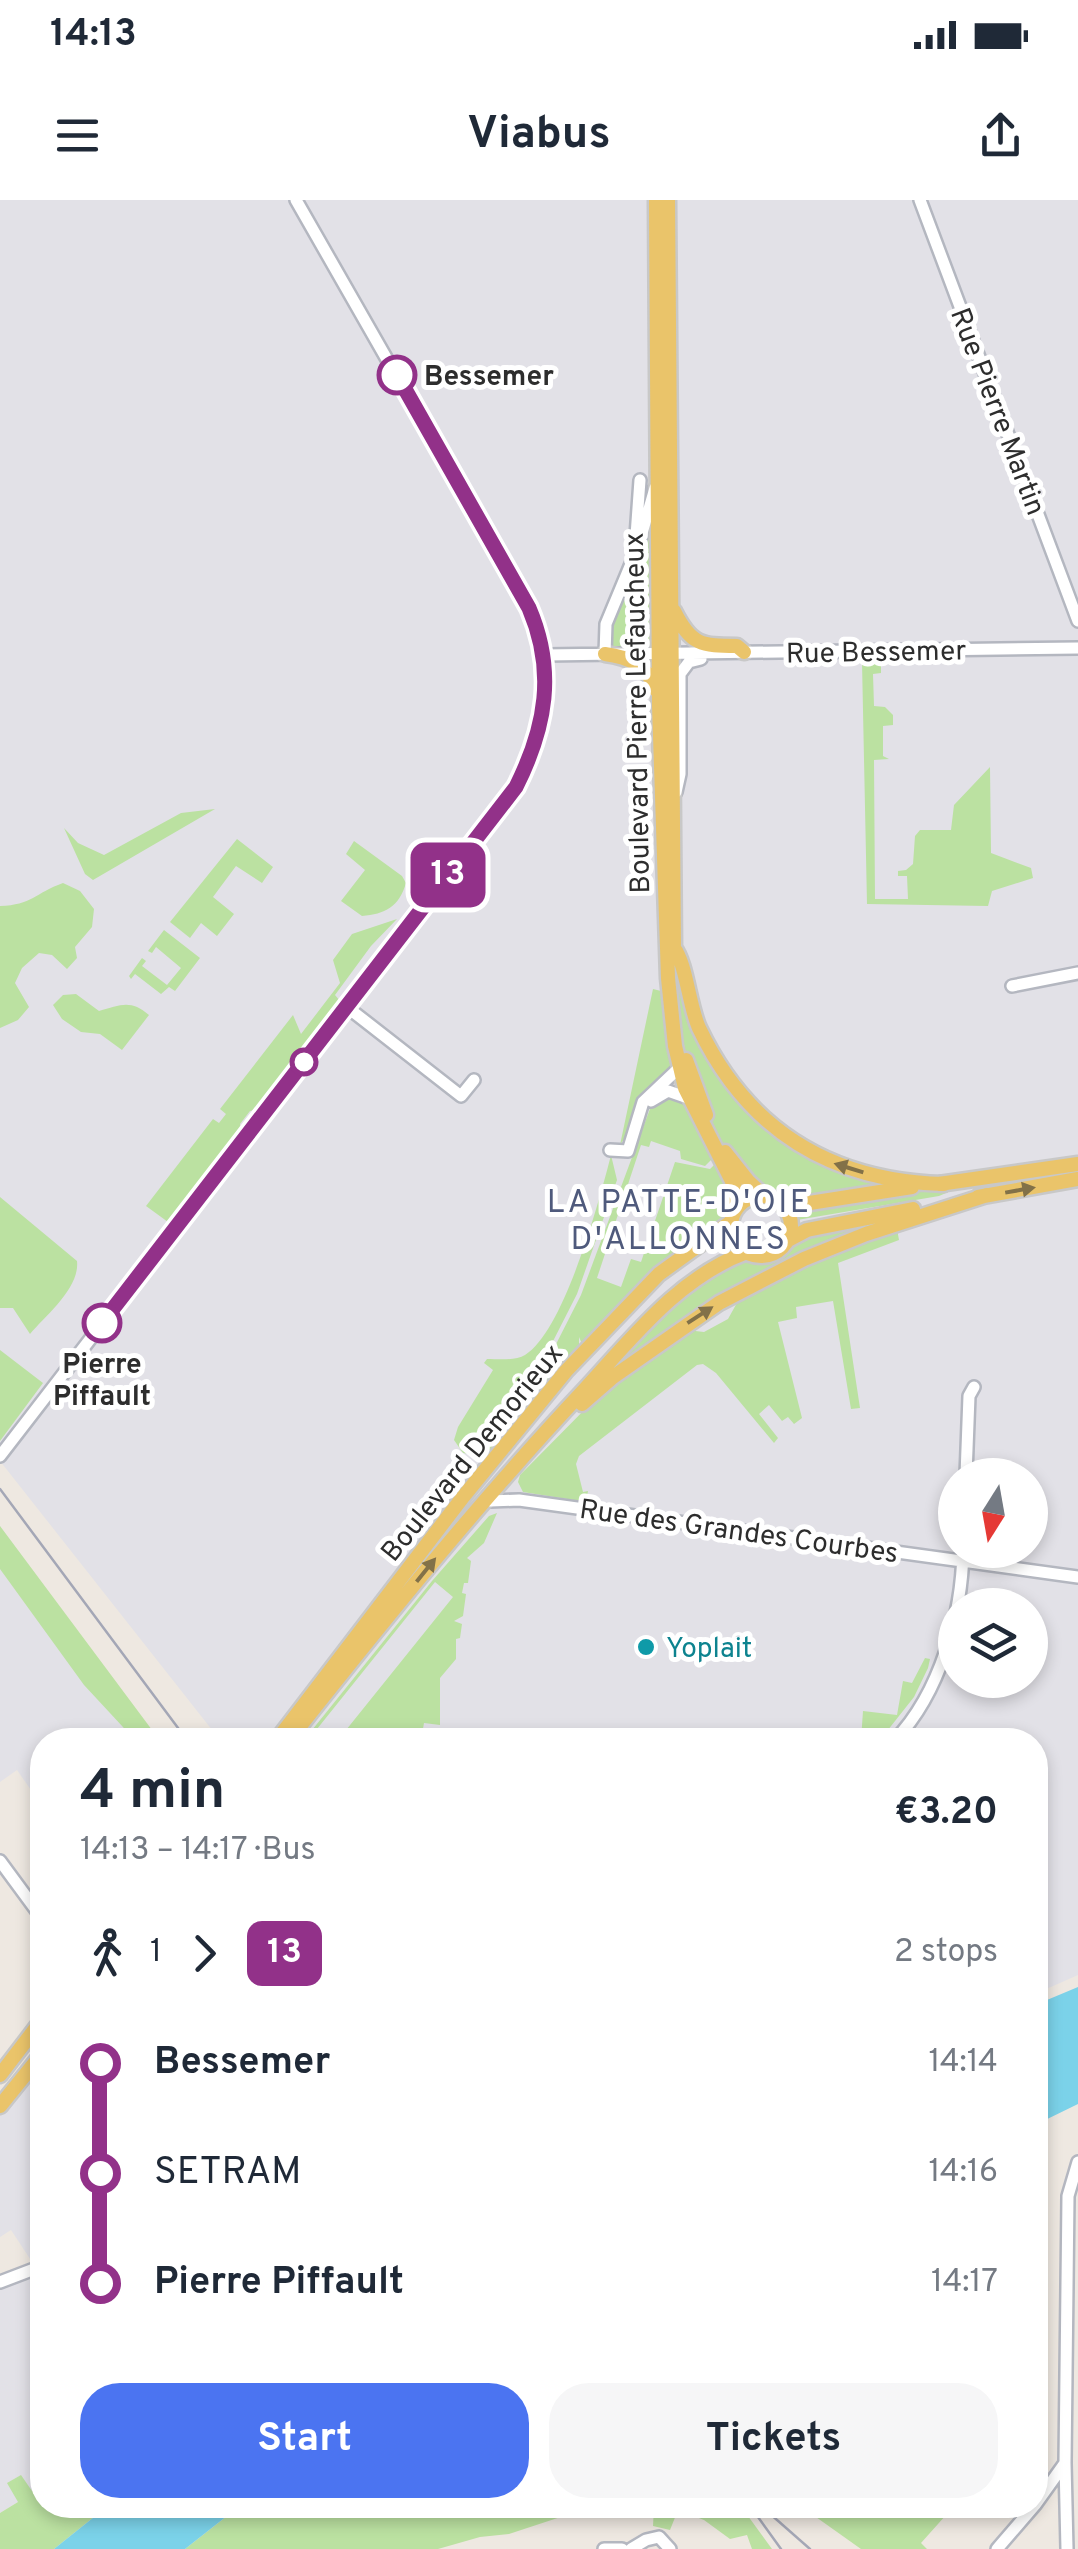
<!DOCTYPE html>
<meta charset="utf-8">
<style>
:root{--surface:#fff;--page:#f6f6f7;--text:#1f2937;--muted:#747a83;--accent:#4b74f1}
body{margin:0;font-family:Overpass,sans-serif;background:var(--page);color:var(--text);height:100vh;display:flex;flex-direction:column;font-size:38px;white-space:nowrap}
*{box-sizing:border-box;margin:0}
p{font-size:32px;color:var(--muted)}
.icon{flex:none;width:55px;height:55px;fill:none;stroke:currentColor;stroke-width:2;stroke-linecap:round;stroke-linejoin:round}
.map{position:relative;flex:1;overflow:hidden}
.drawer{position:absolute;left:30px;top:1528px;width:1018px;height:790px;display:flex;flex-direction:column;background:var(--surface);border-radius:40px;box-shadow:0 5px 15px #0003}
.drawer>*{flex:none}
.badge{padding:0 20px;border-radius:15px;font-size:35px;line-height:65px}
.needle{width:65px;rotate:191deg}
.fabs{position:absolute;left:938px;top:1258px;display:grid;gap:20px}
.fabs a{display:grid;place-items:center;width:110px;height:110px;border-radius:50%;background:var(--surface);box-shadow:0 5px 15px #0003;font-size:50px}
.map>.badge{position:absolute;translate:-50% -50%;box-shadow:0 0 0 5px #fff}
.legs{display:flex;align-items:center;gap:15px;height:110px;padding:0 50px;font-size:32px}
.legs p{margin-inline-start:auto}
.head{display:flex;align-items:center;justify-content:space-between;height:170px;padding:0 50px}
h1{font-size:55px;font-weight:700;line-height:75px}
.cta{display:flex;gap:20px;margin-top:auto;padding:20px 50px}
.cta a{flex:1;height:115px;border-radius:40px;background:var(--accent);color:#fff;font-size:40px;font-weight:700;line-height:115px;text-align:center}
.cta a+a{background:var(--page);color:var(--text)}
ul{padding:0 50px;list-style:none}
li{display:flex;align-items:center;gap:35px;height:110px;font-size:38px}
li i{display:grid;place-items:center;width:15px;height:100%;margin:0 12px;background:currentColor}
li i::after{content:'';width:25px;height:25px;margin:-12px;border:8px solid;border-radius:50%;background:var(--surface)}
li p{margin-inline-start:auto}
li:first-child i{background:linear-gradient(#0000 50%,currentColor 0)}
li:last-child i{background:linear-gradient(currentColor 50%,#0000 0)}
.status{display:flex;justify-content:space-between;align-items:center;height:70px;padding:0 50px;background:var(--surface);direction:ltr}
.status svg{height:28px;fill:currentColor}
header{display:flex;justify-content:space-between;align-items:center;height:130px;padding:0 50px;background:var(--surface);font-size:45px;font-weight:700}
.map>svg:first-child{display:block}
.industrial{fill:#e2e1e7;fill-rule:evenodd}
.green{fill:#bbe1a1}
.water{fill:#7bd2e9}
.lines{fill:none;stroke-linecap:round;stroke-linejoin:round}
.minor-casing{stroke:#b4b7c0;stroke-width:16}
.major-casing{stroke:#c8c8c8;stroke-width:19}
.minor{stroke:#fff;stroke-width:11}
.major{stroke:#eac46a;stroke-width:14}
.rail{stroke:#a4a7b6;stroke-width:2.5}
.oneway{fill:#827148}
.line-1-casing{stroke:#fff;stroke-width:22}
.line-1{stroke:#923189;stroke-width:15}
.stop-1-dot{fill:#fff;stroke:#923189;stroke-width:5}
.culture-dot{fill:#0f9aa8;stroke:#fff;stroke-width:4}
.labels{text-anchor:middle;stroke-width:10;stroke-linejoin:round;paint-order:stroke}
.stop-label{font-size:28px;font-weight:bold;fill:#2d2d2d;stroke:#fff;text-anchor:start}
.street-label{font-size:28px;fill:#2d2d2d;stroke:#fff}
.culture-label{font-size:28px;fill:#0d838f;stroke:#fff;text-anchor:start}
.quarter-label{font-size:32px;letter-spacing:2.5px;fill:#4f5a7c;stroke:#fff}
</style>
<div class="status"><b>14:13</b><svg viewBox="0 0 49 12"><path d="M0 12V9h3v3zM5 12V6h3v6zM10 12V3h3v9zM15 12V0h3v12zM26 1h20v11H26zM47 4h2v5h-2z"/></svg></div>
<header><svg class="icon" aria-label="menu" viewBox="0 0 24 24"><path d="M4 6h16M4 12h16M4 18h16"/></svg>Viabus<svg class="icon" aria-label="share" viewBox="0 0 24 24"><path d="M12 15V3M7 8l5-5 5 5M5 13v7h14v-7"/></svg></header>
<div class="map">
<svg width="1078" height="2349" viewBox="0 0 1078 2349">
<rect width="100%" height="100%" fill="#eee8e1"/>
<path class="industrial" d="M0,0h1078v1775l-43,19v-254h-815l-220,-279zM955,1275h75v75h-75zM955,1405h75v75h-75z
M0,1326l156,214h-114v66l-25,-36 -17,12z
M42,1839v466l1,39 -25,-42 -18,11v-224l40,-15 -29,-44 -11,7v-145z"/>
<path class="green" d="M659,274v180h-54l-1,-13z
M862,462h19v11l-8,1 1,32 11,1 8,8v10l-10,1v30l6,3 -15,1 1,139h33l-1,-23h-9v-5l8,-1 7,-6 2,-28 5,-6h31l3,-25 36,-38 1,86 40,15 2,10 -41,13 -4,15 -121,-2z
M215,609l-122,71 -8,-6 -21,-46 14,15 26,12 77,-42z
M237,639l36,28 -11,16 -26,-17 -23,31 21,17 -17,22 -16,-13 -11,15 -20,-16z
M354,641l48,35 4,7c-7,24 -21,31 -44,33l-21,-15 24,-31 -19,-16z
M63,683l17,8 14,18 -2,18 -17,20 2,11 -10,11 -15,-14 -13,-2 -17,15 -7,15 14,24 -11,13 -18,8v-122c32,-1 35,-13 63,-23z
M397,719l-26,27 -36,49 5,6 -85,109 -5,1 -10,13 1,5 -73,93 -22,-16 67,-87 6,4 7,-9 -6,-5 73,-94 8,19 39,-51 -7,-23 19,-26z
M164,730l36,28 -25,33 -6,-4 -8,7 -26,-20 -4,5 -2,-3 13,-18 4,3 -4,5 25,19 14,-17 -25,-21 -4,6 -4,-2z
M674,748l11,41 62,111 87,64 126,23 -21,9 -148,25c-8,-25 -47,-43 -64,-65 -41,-56 -50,-141 -53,-208z
M653,789l8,2 6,9 8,65 -55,80z
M76,794l23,17c21,-6 32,-12 50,4l-27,35 -22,-16 -19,-2 -19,-13 -9,-14 10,-10z
M666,896l18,5 28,58 -7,7 -24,-7 -1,-8 -29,-10 -2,6 -8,-2 -44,133 24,9 10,-28 10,3 34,-100 35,7 7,-7 18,25v24l-76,63 -74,77 -6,-14v11l-29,39 -6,-6 7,-27 30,-59 70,-189z
M611,955l6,25 -40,114 -30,59 -6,21 -7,-1 -1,8 17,9c-22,28 -46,71 -87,63l-9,-13 4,-13 35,-57 -9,-7 3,-4c11,0 29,2 38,-4 39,-24 74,-153 86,-200z
M987,995l-86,26 -182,82 -144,107 -5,-5 101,-107 81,-43h18l15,-10 62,-24z
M0,997l77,64c3,27 -31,54 -47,73l-17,-26h-13z
M897,1029l2,11 -61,23 22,145 -9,1 -18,-108 -37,6 1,11 -19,4 24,96 -8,6 -6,-7 -6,4 -13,-16 -10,9 19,24 -4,5 -58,-70 -13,-9 -6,1 -118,91 -3,8 7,28 5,-1 -2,11 -63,-10 -5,-10 2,-7 80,-81 87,-64 17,2 24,-13 10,-18 57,-30 72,-32z
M0,1150l43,33 -43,58z
M497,1313l-13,30 -17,15 4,3 -3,22h-4l-2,10 4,1 -3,22 -9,5 8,3 -2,14 -4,1v20l-16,19v47l-16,-2 -3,17h-83l115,-143 -18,-15 -118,147 14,11h-27l128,-159 57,-65z
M0,1326l158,212 2,2h-25l-51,-55 -84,-116z
M925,1458l5,1 -2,9 -14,29 -34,43h-19l2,-29 34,4 6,-34 9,2z
M21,2275l11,16 10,-6v20h67l-55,44h-54v-36l18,-11 -11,-19z
M241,2305h356l-88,29 -29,3 -42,12h-253z
M614,2305h126l32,44h-20l-5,-14 -17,4 -26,-19 -26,-10 -8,20 -17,-4 1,-19z
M799,2305h156l-34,38 6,6h-66z"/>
<path class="water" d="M1078,1787v117l-43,21v-120z
M109,2305h132l-56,44h-131z"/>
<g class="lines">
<defs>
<path id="minor" d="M920,0l158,421
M636,336l4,-56
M605,454l1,-30 32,-77 17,-59
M545,455l533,-7
M676,592l4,-18v-100l9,-12 12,-3
M1012,786l66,-13
M347,807l114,89 13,-16
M651,901l17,-10 20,7
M610,950l18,1 15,-49 37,-35
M0,1256l516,-669c30,-60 40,-116 13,-179l-233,-408
M966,1275l3,-79 5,-9
M490,1301l29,-1 559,77
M895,1540c45,-47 67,-125 68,-190
M0,1661l42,57
M0,2082l42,-16
M1065,2263l2,86
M1035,2305l30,-42 3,-267 10,-34
M604,2349h18
M631,2349l15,-9 13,-3 11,12
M997,2349l38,-44"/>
<path id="major" d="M656,0l3,505 9,273 7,68 10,42 50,99v24
M668,0l6,749
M674,411c17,34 27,35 63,35l7,6
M605,454c23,3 43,11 50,35
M674,748c12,15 15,58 25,80 49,103 133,153 245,156
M686,860l20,55
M725,952l23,29 16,15
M939,984l139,-20
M731 1026a30 30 0 1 1 60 0a30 30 0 1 1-60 0Z
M978,997l100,-18
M784,1007l128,-20
M788,1040l19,-10 106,-21
M582,1204l31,-27 106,-74 85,-44 62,-25 121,-39
M277,1540l186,-243 103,-126 93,-97 72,-52
M289,1540c95,-120 191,-239 296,-351 48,-52 94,-112 162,-137
M0,1875l42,-55
M0,1906l42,-52"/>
</defs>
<use href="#minor" class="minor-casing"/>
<use href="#major" class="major-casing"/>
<use href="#minor" class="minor"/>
<use href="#major" class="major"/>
<path class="rail" d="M0,1289l187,251
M760,2305l50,44
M758,2317l23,32"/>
</g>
<defs><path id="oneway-solid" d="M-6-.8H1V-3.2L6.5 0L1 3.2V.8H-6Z" transform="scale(2.5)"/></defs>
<g class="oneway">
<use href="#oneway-solid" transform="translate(849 968) rotate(-163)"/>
<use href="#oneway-solid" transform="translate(1020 990) rotate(-10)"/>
<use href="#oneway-solid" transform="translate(700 1115) rotate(-33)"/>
<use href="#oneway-solid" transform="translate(426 1370) rotate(-51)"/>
</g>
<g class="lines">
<defs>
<path id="line-1" d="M102,1123l414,-536c30,-60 40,-116 13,-179l-132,-233"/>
</defs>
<use href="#line-1" class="line-1-casing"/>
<use href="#line-1" class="line-1"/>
</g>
<g class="stop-1-dot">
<circle cx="397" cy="175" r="18"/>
<circle cx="304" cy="862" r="12"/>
<circle cx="102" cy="1123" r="18"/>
</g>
<circle class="culture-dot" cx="646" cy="1447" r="10"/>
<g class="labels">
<g class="stop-label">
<text x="424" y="185">Bessemer</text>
<text x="102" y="1173" text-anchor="middle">Pierre<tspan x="102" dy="32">Piffault</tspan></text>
</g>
<g class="street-label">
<text transform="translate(999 211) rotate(69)" y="10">Rue Pierre Martin</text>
<text transform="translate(876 451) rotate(-1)" y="10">Rue Bessemer</text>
<text transform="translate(636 513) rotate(-91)" y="10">Boulevard Pierre Lefaucheux</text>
<text transform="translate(471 1252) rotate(-51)" y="10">Boulevard Demorieux</text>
<text transform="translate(739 1330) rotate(8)" y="10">Rue des Grandes Courbes</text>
</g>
<g class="culture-label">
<text x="666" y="1457">Yoplait</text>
</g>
<g class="quarter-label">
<text x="679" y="1012">LA PATTE-D'OIE<tspan x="679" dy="37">D'ALLONNES</tspan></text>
</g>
</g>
</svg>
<div class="fabs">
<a><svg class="needle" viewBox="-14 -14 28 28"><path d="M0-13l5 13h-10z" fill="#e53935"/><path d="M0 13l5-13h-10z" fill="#747a83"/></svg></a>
<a><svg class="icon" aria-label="layers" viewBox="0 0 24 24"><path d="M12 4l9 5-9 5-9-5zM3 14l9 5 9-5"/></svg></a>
</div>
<b class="badge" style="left:448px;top:675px;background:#923189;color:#fff">13</b>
<section class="drawer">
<div class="head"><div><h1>4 min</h1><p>14:13 – 14:17 · Bus</p></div><b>€3.20</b></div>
<div class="legs"><svg class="icon" aria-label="walk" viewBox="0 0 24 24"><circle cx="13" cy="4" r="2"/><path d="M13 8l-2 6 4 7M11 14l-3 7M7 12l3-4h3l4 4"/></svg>1<svg class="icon" aria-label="forward" viewBox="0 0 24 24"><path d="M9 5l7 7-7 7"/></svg><b class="badge" style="background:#923189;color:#fff">13</b><p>2 stops</p></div>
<ul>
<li><i style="color:#923189"></i><b>Bessemer</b><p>14:14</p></li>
<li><i style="color:#923189"></i><span>SETRAM</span><p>14:16</p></li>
<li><i style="color:#923189"></i><b>Pierre Piffault</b><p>14:17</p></li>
</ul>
<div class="cta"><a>Start</a><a>Tickets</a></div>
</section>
</div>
